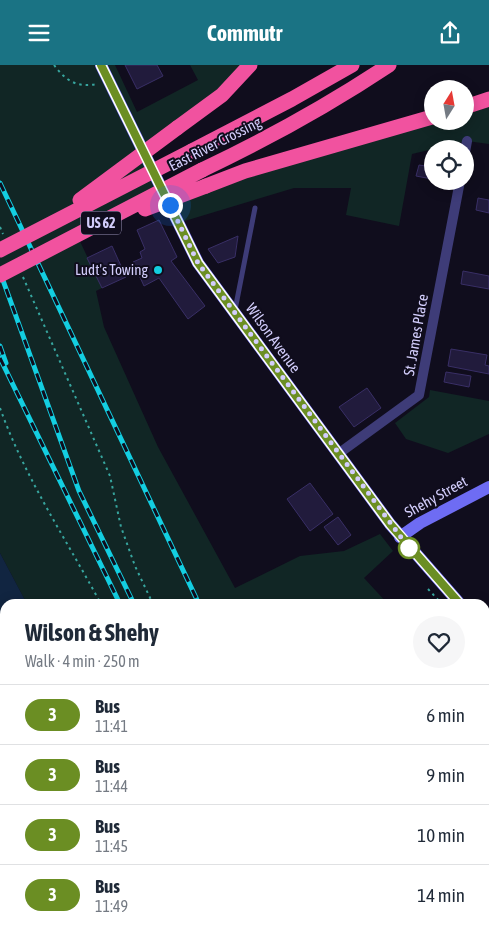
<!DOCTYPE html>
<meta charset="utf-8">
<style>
:root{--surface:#fff;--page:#f6f6f7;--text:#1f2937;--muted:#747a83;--line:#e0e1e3;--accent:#1a7384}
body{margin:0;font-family:"Asap Condensed",sans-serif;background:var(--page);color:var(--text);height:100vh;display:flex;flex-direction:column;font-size:19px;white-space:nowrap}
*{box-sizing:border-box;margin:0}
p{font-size:16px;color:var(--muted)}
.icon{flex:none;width:28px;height:28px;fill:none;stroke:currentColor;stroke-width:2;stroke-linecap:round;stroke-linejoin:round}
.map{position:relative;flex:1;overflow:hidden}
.panel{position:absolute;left:0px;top:534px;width:490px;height:336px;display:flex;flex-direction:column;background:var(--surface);border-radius:15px 15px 0 0;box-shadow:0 2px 12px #0003}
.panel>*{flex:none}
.badge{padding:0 10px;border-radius:16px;font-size:18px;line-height:32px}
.needle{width:32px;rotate:11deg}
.tools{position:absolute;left:424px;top:15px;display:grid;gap:10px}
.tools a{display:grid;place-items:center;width:50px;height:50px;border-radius:50%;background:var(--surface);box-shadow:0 2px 12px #0003;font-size:25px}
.you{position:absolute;width:25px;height:25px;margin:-12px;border:4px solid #fff;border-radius:50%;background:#1a73e8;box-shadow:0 0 0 8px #1a73e833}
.map>.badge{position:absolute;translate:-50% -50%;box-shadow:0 0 0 2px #fff}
.round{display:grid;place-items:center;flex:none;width:52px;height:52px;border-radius:26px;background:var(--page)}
.headline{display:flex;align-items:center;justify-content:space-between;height:85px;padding:0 25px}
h1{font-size:24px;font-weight:700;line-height:38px}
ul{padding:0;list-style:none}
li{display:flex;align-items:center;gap:15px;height:60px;padding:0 25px;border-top:1px solid var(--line)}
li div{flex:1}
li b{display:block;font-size:19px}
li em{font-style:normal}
li .badge{min-width:55px;font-weight:700;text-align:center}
header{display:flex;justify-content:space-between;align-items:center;height:65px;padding:0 25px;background:var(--accent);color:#fff;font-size:22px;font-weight:700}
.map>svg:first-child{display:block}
.green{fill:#112625}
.water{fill:#112541}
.building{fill:#211b3c;stroke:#392f66}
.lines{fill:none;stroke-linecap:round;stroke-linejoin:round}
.path{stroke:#37a59e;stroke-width:2;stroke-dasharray:2.5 4;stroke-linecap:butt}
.lane{stroke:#3e3c78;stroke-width:5}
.street{stroke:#3e3c78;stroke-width:10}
.secondary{stroke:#6e6cf3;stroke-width:12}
.highway{stroke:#f1529f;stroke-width:15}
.rail-casing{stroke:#13cee1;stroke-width:5}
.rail{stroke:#100d1d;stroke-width:3;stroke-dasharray:9;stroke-linecap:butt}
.highway-bridge{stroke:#f1529f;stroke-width:15}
.line-casing{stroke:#fff;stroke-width:11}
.line{stroke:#6b8e23;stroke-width:8}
.walk{stroke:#d2cdfb;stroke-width:5;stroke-dasharray:0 9}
.poi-dot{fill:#13cee1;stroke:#100d1d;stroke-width:2}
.stop-dot{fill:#fff;stroke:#6b8e23;stroke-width:2.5}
.labels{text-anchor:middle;stroke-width:4;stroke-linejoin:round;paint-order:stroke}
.shield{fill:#100d1d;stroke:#9893b8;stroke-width:1}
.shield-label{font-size:14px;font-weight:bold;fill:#d2cdfb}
.street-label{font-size:15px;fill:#d2cdfb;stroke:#100d1d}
.poi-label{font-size:15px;fill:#d2cdfb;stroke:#100d1d;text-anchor:end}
</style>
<header><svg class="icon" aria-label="menu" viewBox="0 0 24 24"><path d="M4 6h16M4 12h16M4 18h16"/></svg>Commutr<svg class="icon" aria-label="share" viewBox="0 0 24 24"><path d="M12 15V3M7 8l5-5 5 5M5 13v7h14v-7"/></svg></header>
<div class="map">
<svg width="489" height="869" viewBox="0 0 489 869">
<rect width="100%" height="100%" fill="#100d1d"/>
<path class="green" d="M0,0h115l22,47 61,-32 -8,-15h60l-106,87 18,39 270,-70h33v-14l24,-8v45l-22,-3 -55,13 -13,72 -53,-11 5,-27h-57l-116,35 -8,-23 -93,35 25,53 -6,3 8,36 54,120 77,141 65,-32 44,-5 36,-17 13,17 -29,27 24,26h-361l-27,-51z
M430,325l59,11v33l-41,19 -42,-14 -11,-16 34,-26z
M0,606l5,9v99l-5,-10z
M485,734l4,5v130h-280l-2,-4h278z"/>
<path class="water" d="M0,488l27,51h-22v76l-5,-9z
M141,865h66l2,4h-66z"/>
<path class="building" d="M125,0h32l6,11 -26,13z
M419,100l13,2v12l-16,-3z
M478,133l11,2v13l-13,-3z
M159,155l18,37 -6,4 34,45 -17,13 -29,-41 -15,8 -11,-24 9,-4 -2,-6 5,-3 -8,-19z
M238,171l-3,21 -17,6 -10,-14z
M112,181l14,31 -24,11 -15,-30z
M463,206l26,5v13l-28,-5z
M451,284l36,6 -2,10 4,1v8l-41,-8z
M446,307l25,4 -2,11 -25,-5z
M367,323l14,20 -27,19 -15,-20z
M310,418l23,31 -23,17 -23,-32z
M338,452l13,18 -13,10 -14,-18z
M485,600l4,6v28l-4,2z
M0,777l5,10v78h41l2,4h-48z"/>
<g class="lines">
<path class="path" d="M54,0c12,16 23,23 43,19
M0,162l3,7
M23,212l87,199 11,51 14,39 18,38
M0,343c25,70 66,131 101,196
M428,524l14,15
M485,584l4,5
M486,601l3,-2
M265,865l2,4
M316,865l2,4"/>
<path class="lane" d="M235,245l20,-102"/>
<path class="street" d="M465,87l2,-11
M338,389l81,-59 41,-214
M485,667l4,-3"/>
<path class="secondary" d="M101,0l97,198 192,261 70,80
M400,472l20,-14 69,-36
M485,566l4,4"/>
<path class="highway" d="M465,42l24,-8
M177,63l45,-33 28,-30
M192,86l100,-52 60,-34
M202,105c65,-31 127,-65 187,-105
M206,121l39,-15 187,-54"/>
<defs>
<path id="rail" d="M0,118l199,421
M0,207l79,219 55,113
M0,281l6,17
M0,293l120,246
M0,716l5,9
M0,733l5,9
M0,747l5,9
M62,865l2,4
M78,865l2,4
M284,865l2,4
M295,865l2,4
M354,865l2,4"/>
</defs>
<use href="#rail" class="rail-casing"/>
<use href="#rail" class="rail"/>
<path class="highway-bridge" d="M80,135l97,-72
M145,144l61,-23
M0,185l192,-99
M0,210l202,-105"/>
</g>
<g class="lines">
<defs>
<path id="line" d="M101,0l97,198 192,261 70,80"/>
</defs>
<use href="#line" class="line-casing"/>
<use href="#line" class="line"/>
<path class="walk" d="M170,140l28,58 211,285"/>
</g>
<circle class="poi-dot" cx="158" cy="205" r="5"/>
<circle class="stop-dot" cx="409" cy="483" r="10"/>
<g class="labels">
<rect class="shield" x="81" y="146.5" width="40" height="23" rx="4"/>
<g class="shield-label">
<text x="101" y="163">US 62</text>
</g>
<g class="street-label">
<text transform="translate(215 79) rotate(-27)" y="5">East River Crossing</text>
<text transform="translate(416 270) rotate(-80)" y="5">St. James Place</text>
<text transform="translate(273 273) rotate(54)" y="5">Wilson Avenue</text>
<text transform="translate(436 432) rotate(-29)" y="5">Shehy Street</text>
</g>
<g class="poi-label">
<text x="148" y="210">Ludt's Towing</text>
</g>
</g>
</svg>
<div class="tools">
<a><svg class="needle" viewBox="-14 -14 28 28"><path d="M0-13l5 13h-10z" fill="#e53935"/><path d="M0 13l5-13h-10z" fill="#747a83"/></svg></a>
<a><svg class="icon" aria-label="locate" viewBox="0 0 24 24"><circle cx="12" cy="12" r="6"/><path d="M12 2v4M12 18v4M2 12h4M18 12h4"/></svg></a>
</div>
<div class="you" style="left:170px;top:140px"></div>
<section class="panel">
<div class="headline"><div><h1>Wilson &amp; Shehy</h1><p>Walk · 4 min · 250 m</p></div><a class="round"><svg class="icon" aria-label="heart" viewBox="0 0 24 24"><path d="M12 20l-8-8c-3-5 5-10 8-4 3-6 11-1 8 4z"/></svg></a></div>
<ul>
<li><span class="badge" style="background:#6b8e23;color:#fff">3</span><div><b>Bus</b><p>11:41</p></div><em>6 min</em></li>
<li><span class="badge" style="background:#6b8e23;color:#fff">3</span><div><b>Bus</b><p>11:44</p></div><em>9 min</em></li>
<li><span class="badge" style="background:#6b8e23;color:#fff">3</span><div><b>Bus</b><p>11:45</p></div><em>10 min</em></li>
<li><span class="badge" style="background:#6b8e23;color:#fff">3</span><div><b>Bus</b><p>11:49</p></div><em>14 min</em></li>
</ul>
</section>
</div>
